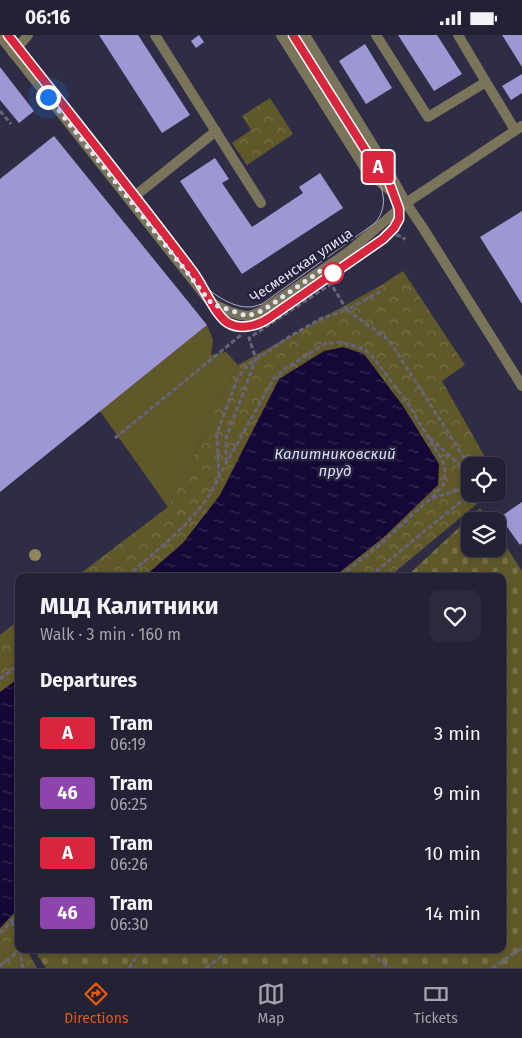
<!DOCTYPE html>
<meta charset="utf-8">
<style>
:root{--surface:#232234;--page:#2b2a3c;--text:#f1f3f6;--muted:#a3a4ac;--line:#403f4f;--accent:#ea580c}
body{margin:0;font-family:"Fira Sans",sans-serif;background:var(--page);color:var(--text);height:100vh;display:flex;flex-direction:column;font-size:19px;white-space:nowrap}
*{box-sizing:border-box;margin:0}
p{font-size:16px;color:var(--muted)}
.icon{flex:none;width:28px;height:28px;fill:none;stroke:currentColor;stroke-width:2;stroke-linecap:round;stroke-linejoin:round}
.map{position:relative;flex:1;overflow:hidden}
.sheet{position:absolute;left:15px;top:538px;width:491px;height:380px;display:flex;flex-direction:column;background:var(--surface);border-radius:10px;box-shadow:0 2px 8px #0003,0 0 0 1px var(--line)}
.sheet>*{flex:none}
.badge{padding:0 10px;border-radius:4px;font-size:18px;line-height:32px}
.buttons{position:absolute;left:461px;top:422px;display:grid;gap:10px}
.buttons a{display:grid;place-items:center;width:45px;height:45px;border-radius:10px;background:var(--surface);box-shadow:0 2px 8px #0003,0 0 0 1px var(--line);font-size:25px}
.you{position:absolute;width:25px;height:25px;margin:-12px;border:4px solid #fff;border-radius:50%;background:#1a73e8;box-shadow:0 0 0 8px #1a73e833}
.map>.badge{position:absolute;translate:-50% -50%;box-shadow:0 0 0 2px #fff}
h2{padding:0 25px;font-size:19px;line-height:45px}
.round{display:grid;place-items:center;flex:none;width:52px;height:52px;border-radius:10px;background:var(--page)}
.overview{display:flex;align-items:center;justify-content:space-between;height:85px;padding:0 25px}
h1{font-size:24px;font-weight:700;line-height:38px}
ul{padding:0;list-style:none}
li{display:flex;align-items:center;gap:15px;height:60px;padding:0 25px}
li div{flex:1}
li b{display:block;font-size:19px}
li em{font-style:normal}
li .badge{min-width:55px;font-weight:700;text-align:center}
.status{display:flex;justify-content:space-between;align-items:center;height:35px;padding:0 25px;background:var(--surface);direction:ltr}
.status svg{height:14px;fill:currentColor}
.dock{display:flex;justify-content:space-around;align-items:center;height:70px;border-top:1px solid var(--line);background:var(--surface);font-size:14px;color:var(--muted)}
.dock a{display:grid;justify-items:center;gap:2px}
.dock .on{color:var(--accent)}
.map>svg:first-child{display:block}
.grass{fill:#61582a}
.forest{fill:url(#forest-crowns)}
.cemetery{fill:url(#cemetery-stones)}
.water{fill:url(#water-ripples)}
.building{fill:#9d98d3}
.lines{fill:none;stroke-linecap:round;stroke-linejoin:round}
.path{stroke:#65647a;stroke-width:3;stroke-dasharray:5 2.5;stroke-linecap:butt}
.service{stroke:#79745a;stroke-width:10}
.minor{stroke:#79745a;stroke-width:10}
.tertiary{stroke:#79745a;stroke-width:10}
.tram{stroke:#b1afc3;stroke-width:1}
.tree{fill:#90855d}
.line-casing{stroke:#fff;stroke-width:11}
.line{stroke:#d7263d;stroke-width:8}
.walk{stroke:#e4e3f4;stroke-width:5;stroke-dasharray:0 9}
.stop-dot{fill:#fff;stroke:#d7263d;stroke-width:2.5}
.labels{text-anchor:middle;stroke-width:5;stroke-linejoin:round;paint-order:stroke}
.street-label{font-size:14px;fill:#e4e3f4;stroke:#25233b}
.water-label{font-size:15px;font-style:italic;fill:#dddcfe;stroke:#25233b}
</style>
<div class="status"><b>06:16</b><svg viewBox="0 0 49 12"><path d="M0 12V9h3v3zM5 12V6h3v6zM10 12V3h3v9zM15 12V0h3v12zM26 1h20v11H26zM47 4h2v5h-2z"/></svg></div>
<div class="map">
<svg width="522" height="933" viewBox="0 0 522 933">
<defs>
<pattern id="forest-crowns" width="20" height="18" patternUnits="userSpaceOnUse" patternTransform="scale(1.25)"><rect width="20" height="18" fill="#61582a"/><path d="M2 6a3 3 0 1 1 6 0M12 15a3 3 0 1 1 6 0" fill="none" stroke="#78704a"/></pattern>
<pattern id="cemetery-stones" width="16" height="16" patternUnits="userSpaceOnUse" patternTransform="scale(1.25)"><rect width="16" height="16" fill="#61582a"/><path d="M2 7V4a2 2 0 0 1 4 0v3zM10 15v-3a2 2 0 0 1 4 0v3z" fill="#78704a"/></pattern>
<pattern id="water-ripples" width="26" height="14" patternUnits="userSpaceOnUse" patternTransform="scale(1.25)"><rect width="26" height="14" fill="#150838"/><path d="M2 4q2-2 4 0t4 0M15 11q2-2 4 0t4 0" fill="none" stroke="#372c55"/></pattern>
</defs>
<rect width="100%" height="100%" fill="#2f2d46"/>
<path class="grass" d="M207,290l6,15 -2,15 15,-3 12,13 -70,142 -68,-96z"/>
<path class="forest" d="M270,63l23,36 -46,31 -15,-22 19,-13 -9,-14z
M403,236l62,94 -23,16 48,85h-20v28h19l-99,82h-313l91,-69 70,-142 142,-79z
M19,585v329h14l-4,5 8,14h-37v-333z"/>
<path class="cemetery" d="M480,473l9,13h-19v28h28v-15l24,37v397h-476l-9,-13 5,-6h460v-373h-95z"/>
<path class="water" d="M343,312l21,7 39,52 36,58 -1,21 -54,52 -49,39h-190l38,-33 37,-48 59,-116 45,-28z
M19,643v230l-19,20v-236z"/>
<path class="building" d="M99,0h39l52,80 -28,18z
M199,0l5,7 -8,6 -5,-7z
M398,0h39l25,39 -28,17z
M502,0h20v32z
M365,9l27,44 -26,16 -27,-43z
M0,32l34,44 -15,12 -19,-23z
M522,39v19l-11,7 -9,-14z
M54,101l153,189 -207,167v-313z
M215,123l14,21 -7,4 30,44 51,-34 -4,-6 21,-14 23,35 -101,66 -62,-93z
M522,176v93l-42,-67z
M522,467v41l-2,2 -20,-28z"/>
<g class="lines">
<path class="path" d="M0,76l11,13
M390,202l3,-3 10,3 2,3
M115,403l126,-103
M430,403l40,36
M226,427v-24l30,-79 -7,-21 82,-54 16,26 36,-20
M219,441l-2,-43 20,-53 8,-13 44,-30 33,-19 25,-8 42,30 81,127
M432,463l38,-11
M127,541c30,-26 78,-62 92,-100l55,-98 12,-10 39,-24 16,-2 23,7 8,7 35,46 36,60 2,10 -1,12 -10,11 -59,54 -35,27
M370,541l100,-82
M0,644l19,-15
M12,886l7,27
M0,898l19,-19
M19,914l4,19
M365,914l25,19
M0,931l21,-17
M129,933l12,-19
M206,933l25,-19
M492,933l30,-20"/>
<path class="service" d="M155,0l106,168
M376,0l52,82 58,-35 29,48
M458,0l28,47
M13,18l15,-18
M130,165l86,-69"/>
<path class="minor" d="M0,1l207,262c7,8 28,17 40,18 4,0 10,-3 15,-5l85,-58 59,-50"/>
<path class="tertiary" d="M281,0l85,135 35,30
M305,0l77,125 24,43 17,25 99,158
M406,168l116,-77"/>
<path class="tram" d="M8,0c62,79 125,157 185,237 10,13 23,46 37,52 12,6 29,1 39,-6l114,-79 11,-11 5,-9v-9l-2,-9 -9,-22 -22,-28 -73,-116
M205,252c12,9 28,21 45,20 4,0 8,-2 12,-3l113,-81c16,-19 6,-38 -3,-58"/>
</g>
<circle class="tree" cx="35" cy="520" r="6"/>
<g class="lines">
<defs>
<path id="line" d="M8,0c62,79 125,157 185,237 10,13 23,46 37,52 12,6 29,1 39,-6l114,-79 11,-11 5,-9v-10l-11,-30 -22,-28 -73,-116"/>
</defs>
<use href="#line" class="line-casing"/>
<use href="#line" class="line"/>
<path class="walk" d="M48,62l164,207 35,12 15,-5 70,-48 1,10"/>
</g>
<circle class="stop-dot" cx="333" cy="238" r="10"/>
<g class="labels">
<g class="street-label">
<text transform="translate(301 230) rotate(-34)" y="5">Чесменская улица</text>
</g>
<g class="water-label">
<text x="335" y="424">Калитниковский<tspan x="335" dy="17">пруд</tspan></text>
</g>
</g>
</svg>
<div class="buttons">
<a><svg class="icon" aria-label="locate" viewBox="0 0 24 24"><circle cx="12" cy="12" r="6"/><path d="M12 2v4M12 18v4M2 12h4M18 12h4"/></svg></a>
<a><svg class="icon" aria-label="layers" viewBox="0 0 24 24"><path d="M12 4l9 5-9 5-9-5zM3 14l9 5 9-5"/></svg></a>
</div>
<div class="you" style="left:48px;top:62px"></div>
<b class="badge" style="left:378px;top:132px;background:#d7263d;color:#fff">А</b>
<section class="sheet">
<div class="overview"><div><h1>МЦД Калитники</h1><p>Walk · 3 min · 160 m</p></div><a class="round"><svg class="icon" aria-label="heart" viewBox="0 0 24 24"><path d="M12 20l-8-8c-3-5 5-10 8-4 3-6 11-1 8 4z"/></svg></a></div>
<h2>Departures</h2>
<ul>
<li><span class="badge" style="background:#d7263d;color:#fff">А</span><div><b>Tram</b><p>06:19</p></div><em>3 min</em></li>
<li><span class="badge" style="background:#8e44ad;color:#fff">46</span><div><b>Tram</b><p>06:25</p></div><em>9 min</em></li>
<li><span class="badge" style="background:#d7263d;color:#fff">А</span><div><b>Tram</b><p>06:26</p></div><em>10 min</em></li>
<li><span class="badge" style="background:#8e44ad;color:#fff">46</span><div><b>Tram</b><p>06:30</p></div><em>14 min</em></li>
</ul>
</section>
</div>
<nav class="dock">
<a class="on"><svg class="icon" aria-label="directions" viewBox="0 0 24 24"><path d="M12 3l9 9-9 9-9-9zM9 14v-3h6M13 9l2 2-2 2"/></svg>Directions</a>
<a><svg class="icon" aria-label="map" viewBox="0 0 24 24"><path d="M3 6l6-2 6 2 6-2v14l-6 2-6-2-6 2zM9 4v14M15 6v14"/></svg>Map</a>
<a><svg class="icon" aria-label="tickets" viewBox="0 0 24 24"><path d="M3 7h18v10H3zM15 7v10"/></svg>Tickets</a>
</nav>
